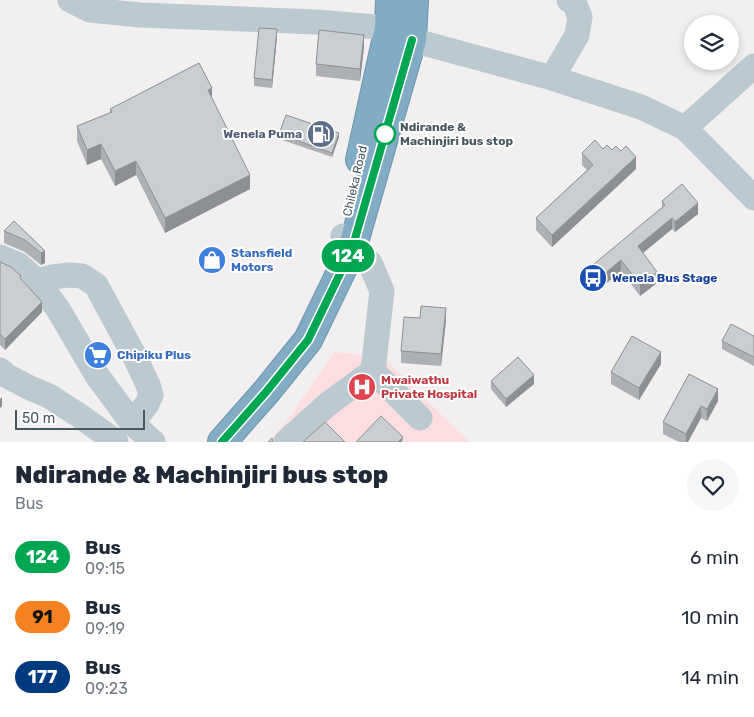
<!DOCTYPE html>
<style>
:root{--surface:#fff;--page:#f6f6f7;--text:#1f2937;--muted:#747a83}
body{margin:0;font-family:Rubik,sans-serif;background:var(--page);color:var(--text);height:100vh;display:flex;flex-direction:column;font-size:19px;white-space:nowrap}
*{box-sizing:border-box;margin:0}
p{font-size:16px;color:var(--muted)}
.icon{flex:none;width:28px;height:28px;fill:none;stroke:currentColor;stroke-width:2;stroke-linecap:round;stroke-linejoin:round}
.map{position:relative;height:442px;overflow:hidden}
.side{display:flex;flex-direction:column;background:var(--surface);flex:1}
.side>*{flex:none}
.badge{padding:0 10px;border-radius:16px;font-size:18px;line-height:32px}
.tools{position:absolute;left:684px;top:15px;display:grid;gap:10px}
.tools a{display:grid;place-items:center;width:55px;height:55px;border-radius:50%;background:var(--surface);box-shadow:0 2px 8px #0003;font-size:25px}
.scale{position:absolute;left:15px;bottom:12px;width:130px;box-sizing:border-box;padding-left:5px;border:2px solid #45575f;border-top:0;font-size:14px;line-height:18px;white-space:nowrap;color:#45575f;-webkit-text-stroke:4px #fff;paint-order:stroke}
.map>.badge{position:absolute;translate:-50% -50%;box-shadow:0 0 0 2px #fff}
.round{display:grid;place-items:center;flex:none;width:52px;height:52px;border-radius:26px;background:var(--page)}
.headline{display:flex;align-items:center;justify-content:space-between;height:85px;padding:0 15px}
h1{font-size:24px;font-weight:800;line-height:38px}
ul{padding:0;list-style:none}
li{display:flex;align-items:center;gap:15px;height:60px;padding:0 15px}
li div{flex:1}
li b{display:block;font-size:19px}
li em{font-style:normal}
li .badge{min-width:55px;font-weight:700;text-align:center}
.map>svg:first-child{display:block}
.medical{fill:#fddee0}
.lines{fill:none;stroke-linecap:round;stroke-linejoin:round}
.highway-casing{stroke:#6e97af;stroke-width:30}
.minor{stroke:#bbcad0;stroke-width:25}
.highway{stroke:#82acc3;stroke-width:28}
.wall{fill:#adb1b5}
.shaded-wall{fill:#8d9093}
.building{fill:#c9ced2;stroke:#8d9093}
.line-casing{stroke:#fff;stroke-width:11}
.line{stroke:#00a651;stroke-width:8}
.stop-dot{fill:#fff;stroke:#00a651;stroke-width:2.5}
.labels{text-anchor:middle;stroke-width:4;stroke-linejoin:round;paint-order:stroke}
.stop-label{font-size:12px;font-weight:bold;fill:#45575f;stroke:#fff;text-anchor:start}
.service-label{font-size:12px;font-weight:bold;fill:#4e5e75;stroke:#fff;text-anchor:end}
.street-label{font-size:12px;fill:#45575f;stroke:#fff}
.shop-label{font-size:12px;font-weight:bold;fill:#366cbe;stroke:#fff;text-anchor:start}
.transit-label{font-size:12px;font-weight:bold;fill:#164399;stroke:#fff;text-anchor:start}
.health-label{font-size:12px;font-weight:bold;fill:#be3a42;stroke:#fff;text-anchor:start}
</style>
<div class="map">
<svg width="754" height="442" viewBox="0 0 754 442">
<rect width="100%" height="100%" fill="#f2eff0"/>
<path class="medical" d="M334,352l49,5 86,85h-201l22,-25z"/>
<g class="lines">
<defs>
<path id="highway" d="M360,160l29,-132 1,-28
M222,442l44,-50 42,-52 44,-91 60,-209 2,-40"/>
</defs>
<use href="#highway" class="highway-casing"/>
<path class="minor" d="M70,0l20,10 50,5 176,7 73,6 23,12 140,38 89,29 44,21 69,70
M552,78l25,-43 3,-18 -6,-15 -5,-2
M685,128l69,-62
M0,257l19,8 18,16 21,28 38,65 36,49 21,19
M37,281l15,-4 17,-2 13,1 14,9 39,72 13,28 3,10 -4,9 -15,19
M0,370l7,6 23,12 19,8 31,20 36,26
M373,371l47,47
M286,442l42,-38 45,-33 9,-80 -12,-28 -18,-14 -9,-13"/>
<use href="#highway" class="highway"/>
</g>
<path class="wall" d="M277,37l-5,51 -18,-2v-8z
M364,47l-4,34 -44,-5v-12z
M212,99l38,90 -85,44 -29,-58 -21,11 -14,-27 -14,6 -10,-24v-15l33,-13v-4z
M279,134l60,3 -7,20 -53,-18z
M603,149l9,1 24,19 -84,78 -16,-17v-12l51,-48 -5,-5v-12z
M662,201l36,13 -23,18 -3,-3 -29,24 14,30 -17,13 -19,-25 -24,20 -9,-11v-11l74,-61z
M14,221l31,30v12l-4,2 -16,-13 -21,-9v-12z
M0,262l21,18 21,32 -37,38 -5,-5z
M420,318l26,2 -5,46 -40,-3v-12z
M754,336v30l-32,-17v-8z
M661,364l-22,36 -28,-16v-12z
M689,374l29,27 -11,20 -6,-3 -13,24h-9l-16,-8v-12z
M491,381l43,3 -28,23 -15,-18z"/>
<path class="shaded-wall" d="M277,29v8l-5,51v-8z
M364,35v12l-4,34v-12z
M212,88v15l-4,-13z
M339,133v4l-7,20v-4z
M101,144v15l-14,6v-15z
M636,157v12l-84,78v-12z
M136,161v14l-21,11v-15z
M250,175v14l-85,44v-15z
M698,203v11l-23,18v-10z
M672,218v11l-34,28v-11z
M45,251v12l-4,2v-12z
M621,260v11l-24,20v-11z
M657,272v11l-17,13v-11z
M42,302v10l-37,38v-11z
M446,308v12l-5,46v-12z
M661,352v12l-22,36v-12z
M534,375v9l-28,23v-8z
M718,389v12l-11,20v-12z
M2,397v9l-2,2v-9z
M701,406v12l-13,24h-2v-8z
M403,437l-1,5h-4z"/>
<path class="building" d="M259,28l18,1 -5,51 -18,-2z
M319,30l45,5 -4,34 -44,-5z
M199,63l13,25 -4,2 42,85 -85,43 -29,-57 -21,10 -14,-27 -14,6 -10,-24 35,-14 -2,-3z
M286,115l53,18 -7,20 -53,-19z
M595,140l8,9 4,-4 5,5 4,-4 5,5 5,-5 10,11 -84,78 -16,-17 57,-53 -11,-12z
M682,184l16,19 -23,19 -3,-4 -34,28 19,26 -17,13 -19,-25 -24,20 -9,-11 77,-64 -3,-4z
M14,221l31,30 -4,2 -16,-13 -21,-9z
M0,262l11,5 10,9 -1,2 22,24 -37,37 -5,-5z
M421,306l25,2 -5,46 -40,-3 3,-34 16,1z
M731,324l23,12v21l-32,-16z
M632,336l29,16 -22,36 -28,-16z
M518,357l16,18 -28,24 -15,-18z
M689,374l29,15 -11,20 -6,-3 -15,28 -23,-12z
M381,416l22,21 -5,5h-42z
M325,422l20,20h-42z
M272,438l1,4h-5z"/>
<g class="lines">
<defs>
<path id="line" d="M222,442l44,-50 42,-52 44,-91 60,-209"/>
</defs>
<use href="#line" class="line-casing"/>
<use href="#line" class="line"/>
</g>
<defs>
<symbol id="fuel-disc" viewBox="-11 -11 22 22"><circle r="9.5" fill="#5c6f8a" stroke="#fff"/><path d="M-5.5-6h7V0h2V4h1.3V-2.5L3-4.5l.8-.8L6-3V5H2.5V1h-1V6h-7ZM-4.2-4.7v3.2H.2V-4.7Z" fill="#fff"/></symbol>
<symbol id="shop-disc" viewBox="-11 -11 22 22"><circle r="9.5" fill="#3f7fe0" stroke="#fff"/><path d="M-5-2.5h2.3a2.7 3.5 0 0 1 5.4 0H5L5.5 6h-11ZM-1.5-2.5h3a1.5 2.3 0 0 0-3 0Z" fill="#fff"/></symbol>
<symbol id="bus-disc" viewBox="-11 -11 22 22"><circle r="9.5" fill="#1a4fb4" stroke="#fff"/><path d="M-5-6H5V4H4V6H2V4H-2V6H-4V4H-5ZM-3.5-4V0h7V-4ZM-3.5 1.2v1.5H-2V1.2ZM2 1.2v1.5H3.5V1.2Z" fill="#fff"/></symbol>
<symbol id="supermarket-disc" viewBox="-11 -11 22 22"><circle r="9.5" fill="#3f7fe0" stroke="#fff"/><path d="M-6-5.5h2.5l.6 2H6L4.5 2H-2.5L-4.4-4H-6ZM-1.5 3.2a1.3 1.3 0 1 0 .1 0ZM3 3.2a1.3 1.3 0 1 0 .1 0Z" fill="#fff"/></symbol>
<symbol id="hospital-disc" viewBox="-11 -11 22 22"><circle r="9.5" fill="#e0444e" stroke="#fff"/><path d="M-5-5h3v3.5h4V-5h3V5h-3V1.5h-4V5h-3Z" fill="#fff"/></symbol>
</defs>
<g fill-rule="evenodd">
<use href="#fuel-disc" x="305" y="118" width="32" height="32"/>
<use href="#shop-disc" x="196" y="244" width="32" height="32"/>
<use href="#bus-disc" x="577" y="262" width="32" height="32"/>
<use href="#supermarket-disc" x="82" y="339" width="32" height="32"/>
<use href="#hospital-disc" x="346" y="371" width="32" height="32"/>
</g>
<circle class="stop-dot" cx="385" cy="134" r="10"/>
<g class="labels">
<g class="stop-label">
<text x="400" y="131">Ndirande &amp;<tspan x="400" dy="14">Machinjiri bus stop</tspan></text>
</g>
<g class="service-label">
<text x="302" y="138">Wenela Puma</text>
</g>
<g class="street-label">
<text transform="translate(355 181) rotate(-77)" y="4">Chileka Road</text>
</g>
<g class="shop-label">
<text x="231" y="257">Stansfield<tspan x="231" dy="14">Motors</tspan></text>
<text x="117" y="359">Chipiku Plus</text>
</g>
<g class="transit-label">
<text x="612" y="282">Wenela Bus Stage</text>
</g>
<g class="health-label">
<text x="381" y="384">Mwaiwathu<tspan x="381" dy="14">Private Hospital</tspan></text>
</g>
</g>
</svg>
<div class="tools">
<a><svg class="icon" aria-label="layers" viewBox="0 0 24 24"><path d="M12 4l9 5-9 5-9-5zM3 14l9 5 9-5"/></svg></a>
</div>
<div class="scale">50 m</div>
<b class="badge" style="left:348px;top:256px;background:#00a651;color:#fff">124</b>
</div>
<section class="side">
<div class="headline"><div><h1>Ndirande &amp; Machinjiri bus stop</h1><p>Bus</p></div><a class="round"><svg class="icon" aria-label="heart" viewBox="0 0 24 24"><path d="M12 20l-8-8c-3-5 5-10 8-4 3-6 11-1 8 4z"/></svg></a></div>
<ul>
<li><span class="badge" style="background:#00a651;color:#fff">124</span><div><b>Bus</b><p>09:15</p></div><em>6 min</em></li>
<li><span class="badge" style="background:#f58220;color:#111">91</span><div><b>Bus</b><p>09:19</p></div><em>10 min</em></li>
<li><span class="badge" style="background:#003b80;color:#fff">177</span><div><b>Bus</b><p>09:23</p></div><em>14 min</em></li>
</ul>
</section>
